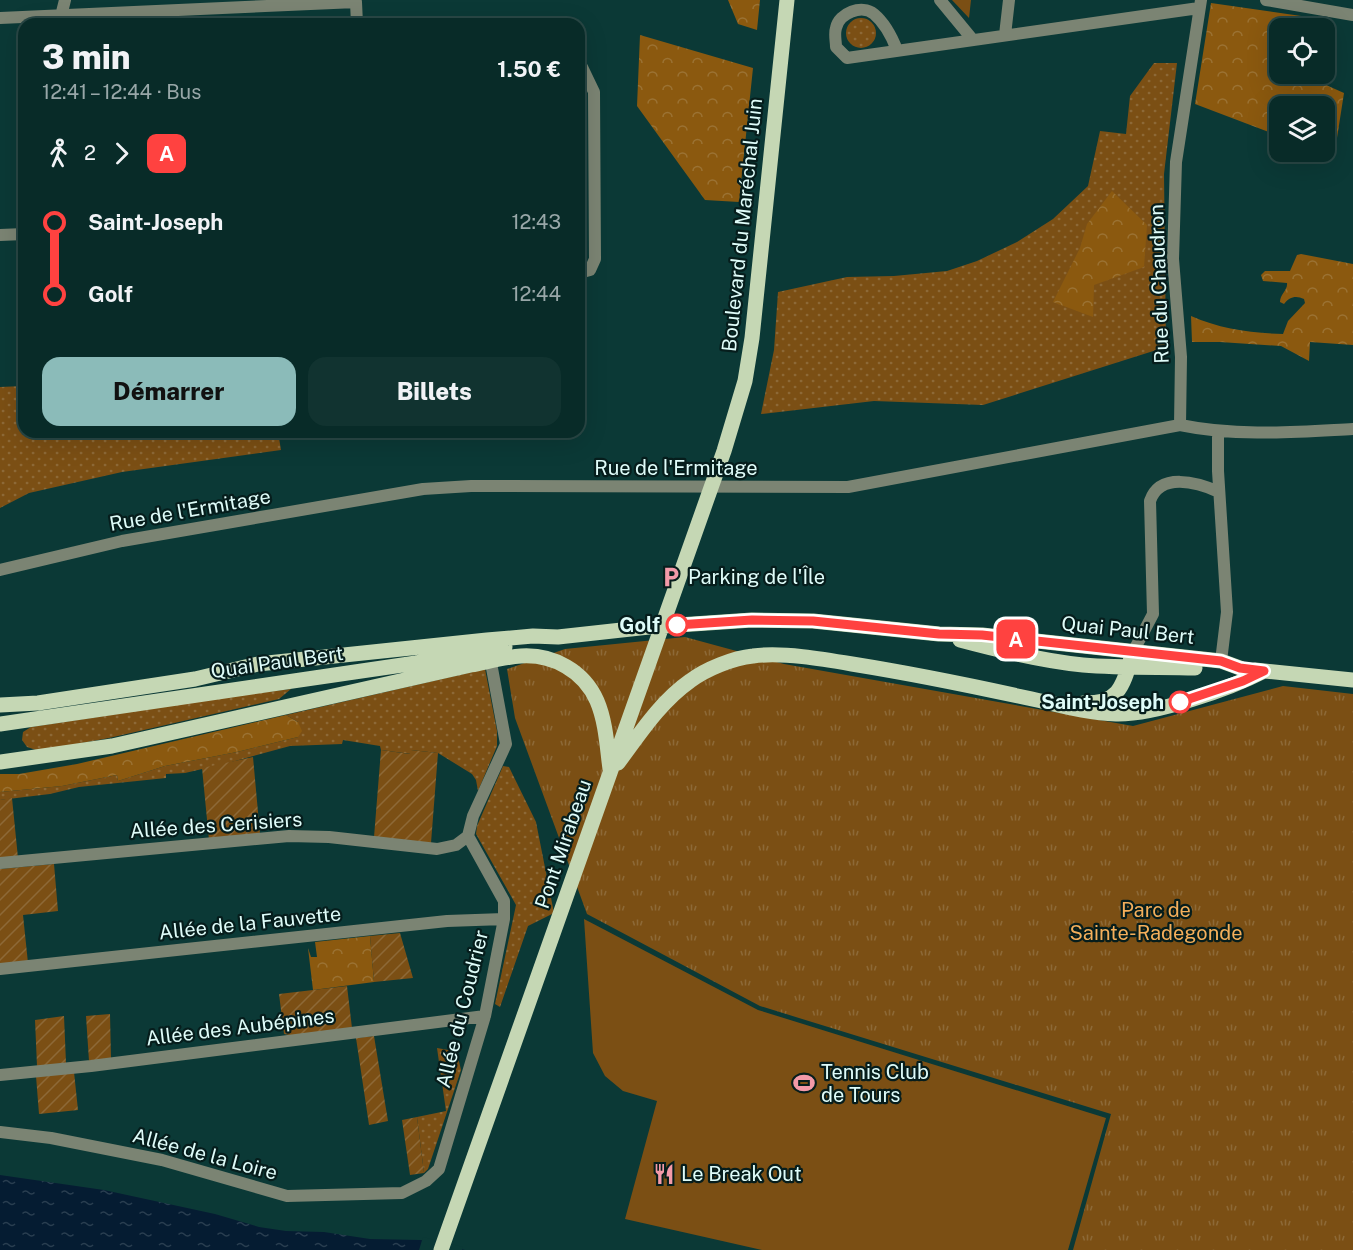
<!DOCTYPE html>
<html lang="fr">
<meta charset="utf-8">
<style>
:root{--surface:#082b28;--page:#113330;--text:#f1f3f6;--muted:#98a7a8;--line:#294745;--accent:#8bbbb9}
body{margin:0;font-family:"Public Sans",sans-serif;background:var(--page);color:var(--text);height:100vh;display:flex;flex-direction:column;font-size:22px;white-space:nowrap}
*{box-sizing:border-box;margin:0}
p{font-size:20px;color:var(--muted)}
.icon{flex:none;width:33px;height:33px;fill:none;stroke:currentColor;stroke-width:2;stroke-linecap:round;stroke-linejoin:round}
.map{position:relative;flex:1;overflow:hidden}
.drawer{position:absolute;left:18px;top:18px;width:567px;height:420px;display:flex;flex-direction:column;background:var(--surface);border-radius:18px;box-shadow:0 6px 24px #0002,0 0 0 2px var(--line)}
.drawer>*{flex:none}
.badge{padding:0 12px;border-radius:9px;font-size:21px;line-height:39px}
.buttons{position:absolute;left:1269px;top:18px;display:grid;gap:12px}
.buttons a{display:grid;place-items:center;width:66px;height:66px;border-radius:12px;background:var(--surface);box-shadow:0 6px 24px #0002,0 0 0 2px var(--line);font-size:30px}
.map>.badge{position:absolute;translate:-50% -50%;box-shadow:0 0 0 3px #fff}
.legs{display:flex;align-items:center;gap:9px;height:66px;padding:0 24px;font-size:20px}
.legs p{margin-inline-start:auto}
.headline{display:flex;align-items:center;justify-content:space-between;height:102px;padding:0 24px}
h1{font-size:33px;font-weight:800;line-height:45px}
.cta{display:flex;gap:12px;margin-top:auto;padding:12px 24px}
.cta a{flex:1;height:69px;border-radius:18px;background:var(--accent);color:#111;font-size:24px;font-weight:800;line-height:69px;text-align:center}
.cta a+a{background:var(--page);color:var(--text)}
ul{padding:0 24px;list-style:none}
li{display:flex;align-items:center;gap:21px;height:72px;font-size:22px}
li i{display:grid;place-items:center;width:9px;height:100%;margin:0 8px;background:currentColor}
li i::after{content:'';width:15px;height:15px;margin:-8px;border:4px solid;border-radius:50%;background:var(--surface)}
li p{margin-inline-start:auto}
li:first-child i{background:linear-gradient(#0000 50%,currentColor 0)}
li:last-child i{background:linear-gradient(currentColor 50%,#0000 0)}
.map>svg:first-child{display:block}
.grass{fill:url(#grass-dots)}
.forest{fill:url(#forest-crowns)}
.park{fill:url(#park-tufts)}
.garden{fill:url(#garden-furrows)}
.pitch{fill:#7b4f14}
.water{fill:url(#water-ripples)}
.pier{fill:#0b3936}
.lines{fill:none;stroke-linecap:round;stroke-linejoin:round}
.minor{stroke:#7b8473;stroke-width:12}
.primary{stroke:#c5d7b4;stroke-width:15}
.line-1-casing{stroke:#fff;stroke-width:14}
.line-1{stroke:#ff4240;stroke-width:9}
.stop-1-dot{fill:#fff;stroke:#ff4240;stroke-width:3}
.labels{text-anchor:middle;stroke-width:4.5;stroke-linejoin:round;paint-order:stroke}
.street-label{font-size:20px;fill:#dffcf9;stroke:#061d1c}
.poi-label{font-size:20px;fill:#dffcf9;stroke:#061d1c;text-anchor:start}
.stop-label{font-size:20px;font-weight:bold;fill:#dffcf9;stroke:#061d1c;text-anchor:end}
.park-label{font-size:20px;fill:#f4af5b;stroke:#061d1c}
</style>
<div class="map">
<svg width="1353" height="1250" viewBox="0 0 1353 1250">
<defs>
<pattern id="grass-dots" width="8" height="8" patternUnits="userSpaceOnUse" patternTransform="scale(1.5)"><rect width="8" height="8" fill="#7b4f14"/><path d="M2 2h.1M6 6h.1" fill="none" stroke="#8d6937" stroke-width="1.8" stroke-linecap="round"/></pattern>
<pattern id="forest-crowns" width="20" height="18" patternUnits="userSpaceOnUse" patternTransform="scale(1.5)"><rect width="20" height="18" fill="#8b590f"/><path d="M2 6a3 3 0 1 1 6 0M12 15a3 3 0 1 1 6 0" fill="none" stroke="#9b7233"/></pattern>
<pattern id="park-tufts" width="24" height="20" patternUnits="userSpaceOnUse" patternTransform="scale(1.5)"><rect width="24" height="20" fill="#7b4f14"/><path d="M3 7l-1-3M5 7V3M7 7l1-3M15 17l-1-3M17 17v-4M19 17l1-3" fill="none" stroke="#8d6937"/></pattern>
<pattern id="garden-furrows" width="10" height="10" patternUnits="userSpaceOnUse" patternTransform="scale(1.5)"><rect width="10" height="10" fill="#7b4f14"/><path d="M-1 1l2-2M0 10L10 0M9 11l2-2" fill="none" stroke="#8d6937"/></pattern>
<pattern id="water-ripples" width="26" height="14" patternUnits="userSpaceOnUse" patternTransform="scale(1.5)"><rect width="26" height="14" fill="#051c32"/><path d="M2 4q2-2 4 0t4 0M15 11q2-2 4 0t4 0" fill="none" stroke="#293e50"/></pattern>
</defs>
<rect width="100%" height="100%" fill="#0b3936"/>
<path class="grass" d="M846 33a15 15 0 1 1 30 0a15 15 0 1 1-30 0Z
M1154,63h23l-13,111 2,173 -183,58 -109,-4 -113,13 13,-64 4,-58 69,-15 47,-1 53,-5 30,-10 40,-19 36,-23 35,-33 12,-55 26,3 4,-38z
M24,386v46h254l3,18 -159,22 -93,21 -29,15v-121z
M485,669l12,62v15l-19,45 -2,-11 -4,-6 -34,-21 -27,-3v4l-30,-4 -1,-4 -37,-6 -1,4 -52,2 -62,17 -43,10 -19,1v4l-87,9 -29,7 -50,6v-8l62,-6 55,-11 1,6 47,-15 72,-14 61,-15v-15l-12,-7z
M291,689l-12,10 -170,39 -70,13 -12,-4 -5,-7 1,-8 8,-5 210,-32z
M503,766l6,1 27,55 18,91 -26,13 -28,81 -5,-3 21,-99 -40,-71 1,-8z
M437,1048l17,3 4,6 3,13 -33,99 -4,4 -7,-56 29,-6z"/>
<path class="forest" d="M728,0h32l-3,30 -19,-6z
M1211,3l97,14v11h-28v46h28v3l36,16 -10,64 -14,-5h4v-46h-44l-1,30 -84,-32z
M640,35l113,33 -14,134 -34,-2 -68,-94z
M1112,191l35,34 -3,42 -50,18 -1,32 -40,-15 27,-54 7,-24z
M1301,254l52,10v81l-43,-3 -1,19 -28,-15 -61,-4h-28l-1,-26c29,13 60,17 92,18l5,-13 17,-18 -1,-4c-8,-4 -15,-2 -20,5l-4,-2c0,-8 8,-12 7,-19l-24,-2 -2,-6 4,-4h25l7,-16z
M286,715l12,7 4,9 -4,6 -61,15 -72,14 -47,15 -1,-6 -55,11 -62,6v-18h19l58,-10z
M370,936l4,46 -61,8 -5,-42 3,9h6l-2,-15z"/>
<path class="park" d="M952,0h19l-2,18z
M685,637l99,27 349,62 150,-40 70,8v556h-280l38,-136 -351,-108 -173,-92 -72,-196 -8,-49 58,-20z"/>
<path class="garden" d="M381,750l29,4 1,-4 27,3 -7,90 -57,-6z
M253,757l7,77 -51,6 -7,-72z
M12,798l6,60 -18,2v-60z
M54,864l4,47 -35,4 5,48 -28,3v-97z
M400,933l13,45 -39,4 -4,-46z
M347,986l5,42 -57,8 -11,-2 -5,-40z
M110,1014l1,44 -22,3 -3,-45z
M64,1016l2,47 -29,3 -2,-46z
M374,1036l14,85 -19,4 -13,-87z
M74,1072l4,38 -39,4 -3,-38z
M417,1117l7,56 -14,2 -8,-55z"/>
<path class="pitch" d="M584,919l174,91 348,108 -38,132h-306l-137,-31 32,-118 -34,-10 -18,-15 -12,-23z"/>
<path class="water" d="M0,1175l104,15 111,24 44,13 27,4 38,1 46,7 51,1 44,10h-465z"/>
<path class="pier" d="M423,1237l40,10 -1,3h-43z"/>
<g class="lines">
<path class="minor" d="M940,0l33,40
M1266,0l87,15
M61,16l4,-16
M0,18l356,-16 1,22
M1005,35l4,-35
M897,50c-5,-13 -11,-26 -23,-36 -12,-10 -35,-1 -38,14 -2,6 0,13 0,19l11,11 352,-50
M0,235l24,-1
M579,273l11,-3 5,-11 -1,-167 -12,-25
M1180,425l1,-68 -8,-98 3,-97 25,-162
M385,432v2
M1218,432v39l9,141 -6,49
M0,570l122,-29 301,-52 48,-3 377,1 332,-62c58,12 115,7 173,4
M1133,652l20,-38 -3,-113c10,-29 47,-19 69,-9
M0,863l289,-27 40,1 108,12 19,-4 12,-9
M0,969l447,-48 57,-2
M0,1075l91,-9 394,-50
M0,1132l51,6 111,22 125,36 115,-3 24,-12 13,-12 46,-153 19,-97v-18l-36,-65 5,-20 33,-72 -17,-92"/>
<path class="primary" d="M960,640c41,11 82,21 123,25 37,3 75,2 112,3
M1255,670l98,10
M1083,703c34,1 40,-15 48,-45
M0,705l38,-2 157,-24 63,-15 229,-24 46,-4 25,1 91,-10 103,-7 61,1 126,13 43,1 239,26 19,7
M0,724l416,-61 89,-16
M0,762l112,-16 359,-81c16,-3 34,-8 50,-9 32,-2 63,15 76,45 9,21 10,46 13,68
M618,763c21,-28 42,-61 72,-82 16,-12 43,-23 63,-25 29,-4 70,3 99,8 56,9 111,20 166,32 32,6 64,17 98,18 39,1 113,-25 148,-43
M441,1250l283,-799 21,-70 7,-43 35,-338"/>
</g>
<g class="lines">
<defs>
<path id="line-1" d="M677,625l75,-5 61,1 126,13 43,1 239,26 19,7 24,3 -21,10 -63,21"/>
</defs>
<use href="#line-1" class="line-1-casing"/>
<use href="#line-1" class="line-1"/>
</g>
<defs>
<symbol id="parking-bare" viewBox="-9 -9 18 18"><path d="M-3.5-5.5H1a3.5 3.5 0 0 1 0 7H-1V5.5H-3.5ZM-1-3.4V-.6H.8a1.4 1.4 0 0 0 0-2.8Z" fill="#f39aa9" stroke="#061d1c" stroke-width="2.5" paint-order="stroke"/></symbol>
<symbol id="stadium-bare" viewBox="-9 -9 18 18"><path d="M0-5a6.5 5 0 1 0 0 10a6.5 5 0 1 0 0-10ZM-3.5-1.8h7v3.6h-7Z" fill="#f39aa9" stroke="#061d1c" stroke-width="2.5" paint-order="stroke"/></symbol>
<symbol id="restaurant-bare" viewBox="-9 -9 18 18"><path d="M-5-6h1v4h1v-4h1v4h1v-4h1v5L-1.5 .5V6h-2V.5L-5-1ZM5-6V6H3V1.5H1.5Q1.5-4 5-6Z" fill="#f39aa9" stroke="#061d1c" stroke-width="2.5" paint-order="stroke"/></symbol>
</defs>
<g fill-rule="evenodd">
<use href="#parking-bare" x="656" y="562" width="30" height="30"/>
<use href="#stadium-bare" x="789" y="1068" width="30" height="30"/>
<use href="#restaurant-bare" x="649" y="1159" width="30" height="30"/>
</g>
<g class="stop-1-dot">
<circle cx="677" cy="625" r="10"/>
<circle cx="1180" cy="702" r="10"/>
</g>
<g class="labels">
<g class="street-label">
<text transform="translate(742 225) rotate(-84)" y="7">Boulevard du Maréchal Juin</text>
<text transform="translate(1159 284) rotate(-92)" y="7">Rue du Chaudron</text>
<text x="676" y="475">Rue de l'Ermitage</text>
<text transform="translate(190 510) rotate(-10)" y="7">Rue de l'Ermitage</text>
<text transform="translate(1128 630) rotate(6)" y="7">Quai Paul Bert</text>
<text transform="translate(277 662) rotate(-8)" y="7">Quai Paul Bert</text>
<text transform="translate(216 825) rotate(-4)" y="7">Allée des Cerisiers</text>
<text transform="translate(563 844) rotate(-71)" y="7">Pont Mirabeau</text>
<text transform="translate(250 923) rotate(-6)" y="7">Allée de la Fauvette</text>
<text transform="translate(462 1009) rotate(-76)" y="7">Allée du Coudrier</text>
<text transform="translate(240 1027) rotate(-7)" y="7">Allée des Aubépines</text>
<text transform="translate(205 1154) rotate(15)" y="7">Allée de la Loire</text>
</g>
<g class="poi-label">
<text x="688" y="584">Parking de l'Île</text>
<text x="821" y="1079">Tennis Club<tspan x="821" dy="23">de Tours</tspan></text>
<text x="681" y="1181">Le Break Out</text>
</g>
<g class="stop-label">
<text x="660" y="632">Golf</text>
<text x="1164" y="709">Saint-Joseph</text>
</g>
<g class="park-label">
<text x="1156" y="917">Parc de<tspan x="1156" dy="23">Sainte-Radegonde</tspan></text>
</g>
</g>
</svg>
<div class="buttons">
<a><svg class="icon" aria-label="locate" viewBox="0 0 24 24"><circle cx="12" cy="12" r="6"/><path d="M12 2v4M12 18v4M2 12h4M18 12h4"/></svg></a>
<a><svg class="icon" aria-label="layers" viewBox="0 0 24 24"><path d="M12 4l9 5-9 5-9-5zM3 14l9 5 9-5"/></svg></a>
</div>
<b class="badge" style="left:1016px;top:639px;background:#ff4240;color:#fff">A</b>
<section class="drawer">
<div class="headline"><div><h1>3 min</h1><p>12:41 – 12:44 · Bus</p></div><b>1.50 €</b></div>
<div class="legs"><svg class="icon" aria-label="walk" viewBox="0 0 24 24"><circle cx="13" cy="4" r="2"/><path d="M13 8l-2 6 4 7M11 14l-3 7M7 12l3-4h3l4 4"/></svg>2<svg class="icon" aria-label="forward" viewBox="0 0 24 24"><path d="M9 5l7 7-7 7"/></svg><b class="badge" style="background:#ff4240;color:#fff">A</b></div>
<ul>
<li><i style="color:#ff4240"></i><b>Saint-Joseph</b><p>12:43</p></li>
<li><i style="color:#ff4240"></i><b>Golf</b><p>12:44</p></li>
</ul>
<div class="cta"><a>Démarrer</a><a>Billets</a></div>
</section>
</div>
